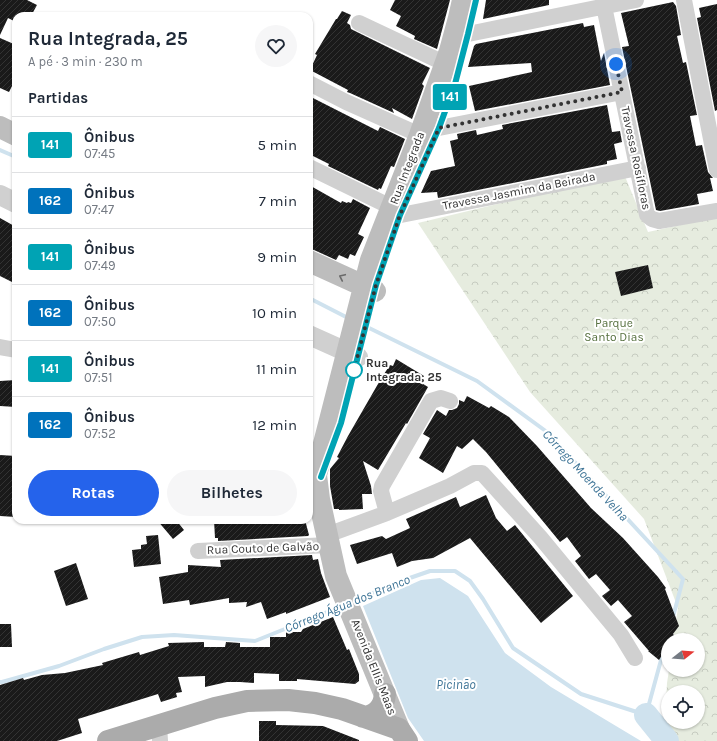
<!DOCTYPE html>
<html lang="pt">
<meta charset="utf-8">
<style>
:root{--surface:#fff;--page:#f6f6f7;--text:#1f2937;--muted:#747a83;--line:#e0e1e3;--accent:#2563eb}
body{margin:0;font-family:Karla,sans-serif;background:var(--page);color:var(--text);height:100vh;display:flex;flex-direction:column;font-size:15px;white-space:nowrap}
*{box-sizing:border-box;margin:0}
p{font-size:13px;color:var(--muted)}
.icon{flex:none;width:22px;height:22px;fill:none;stroke:currentColor;stroke-width:2;stroke-linecap:round;stroke-linejoin:round}
.map{position:relative;flex:1;overflow:hidden}
.drawer{position:absolute;left:12px;top:12px;width:301px;height:512px;display:flex;flex-direction:column;background:var(--surface);border-radius:12px;box-shadow:0 1px 3px #0004}
.drawer>*{flex:none}
.badge{padding:0 8px;border-radius:3px;font-size:14px;line-height:26px}
.needle{width:26px;rotate:73deg}
.controls{position:absolute;left:661px;top:633px;display:grid;gap:8px}
.controls a{display:grid;place-items:center;width:44px;height:44px;border-radius:50%;background:var(--surface);box-shadow:0 1px 3px #0004;font-size:20px}
.you{position:absolute;width:20px;height:20px;margin:-10px;border:3px solid #fff;border-radius:50%;background:#1a73e8;box-shadow:0 0 0 6px #1a73e833}
.map>.badge{position:absolute;translate:-50% -50%;box-shadow:0 0 0 2px #fff}
h2{padding:0 16px;font-size:15px;line-height:36px}
.round{display:grid;place-items:center;flex:none;width:42px;height:42px;border-radius:21px;background:var(--page)}
.headline{display:flex;align-items:center;justify-content:space-between;height:68px;padding:0 16px}
h1{font-size:19px;font-weight:700;line-height:30px}
.action{display:flex;gap:8px;margin-top:auto;padding:8px 16px}
.action a{flex:1;height:46px;border-radius:24px;background:var(--accent);color:#fff;font-size:16px;font-weight:700;line-height:46px;text-align:center}
.action a+a{background:var(--page);color:var(--text)}
ul{padding:0;list-style:none}
li{display:flex;align-items:center;gap:12px;height:56px;padding:0 16px;border-top:1px solid var(--line)}
li div{flex:1}
li b{display:block;font-size:15px}
li em{font-style:normal}
li .badge{min-width:44px;font-weight:700;text-align:center}
.map>svg:first-child{display:block}
.forest{fill:url(#forest-crowns);fill-rule:evenodd}
.water{fill:#cfe2ee}
.lines{fill:none;stroke-linecap:round;stroke-linejoin:round}
.stream{stroke:#cfe2ee;stroke-width:4}
.river{stroke:#cfe2ee;stroke-width:24}
.building{fill:url(#building-hatch)}
.minor{stroke:#d0d0d0;stroke-width:16}
.tertiary{stroke:#d0d0d0;stroke-width:20}
.secondary{stroke:#bdbdbd;stroke-width:22}
.primary{stroke:#ababab;stroke-width:22}
.oneway{stroke:#6a6a6a}
.line-casing{stroke:#fff;stroke-width:9}
.line{stroke:#00a3b4;stroke-width:6}
.walk{stroke:#333;stroke-width:4;stroke-dasharray:0 7.2}
.stop-dot{fill:#fff;stroke:#00a3b4;stroke-width:2}
.labels{text-anchor:middle;stroke-width:4;stroke-linejoin:round;paint-order:stroke}
.street-label{font-size:12px;fill:#333;stroke:#fff}
.park-label{font-size:12px;fill:#56703f;stroke:#fff}
.stop-label{font-size:12px;font-weight:bold;fill:#333;stroke:#fff;text-anchor:start}
.water-label{font-size:13px;font-style:italic;fill:#3f7597;stroke:#fff}
</style>
<div class="map">
<svg width="717" height="741" viewBox="0 0 717 741">
<defs>
<pattern id="forest-crowns" width="20" height="18" patternUnits="userSpaceOnUse"><rect width="20" height="18" fill="#e6ecdf"/><path d="M2 6a3 3 0 1 1 6 0M12 15a3 3 0 1 1 6 0" fill="none" stroke="#c6cbc0"/></pattern>
<pattern id="building-hatch" width="6" height="6" patternUnits="userSpaceOnUse"><rect width="6" height="6" fill="#1a1a1a"/><path d="M-1 1l2-2M0 6l6-6M5 7l2-2" fill="none" stroke="#333"/></pattern>
</defs>
<rect width="100%" height="100%" fill="#fff"/>
<path class="forest" d="M624,174l24,58 69,-15v524h-53l3,-58 2,-13h29v-30h-25l5,-32 -34,-89 -114,-127 -112,-169zM668,692h30v30h-30z"/>
<path class="water" d="M440,578l28,18 37,57 46,34 90,54h-217l-16,-23 -45,-112 58,-26z"/>
<g class="lines">
<path class="stream" d="M0,150l16,7
M309,298l41,21
M361,324l116,57 70,51 136,147 -10,38
M353,601l51,-21 26,-9h25l15,10 13,18 30,49 68,46 65,21 18,-66
M0,682h2l57,-16 45,-17 38,-12 32,-2 81,6 87,-35"/>
<path class="river" d="M646,715l21,26"/>
</g>
<path class="building" d="M0,0h27l10,5 -6,11h-15v6l-8,-4 -8,17z
M395,0h55l-13,49 -23,-10 1,-3 -19,-10 5,-10 -11,-6z
M486,0h63v5l-66,14z
M673,2l3,4 5,29 -4,1 6,27 3,-1 11,53 -7,1 6,30 6,-1 6,27 5,6h-3l3,13 -16,3 2,10 -39,7 -4,-1 -34,-163 7,-1 -8,-33z
M717,4v106l-2,1 -18,-93 4,-1 -2,-9z
M342,11l9,4 -4,8 3,2 1,4 4,2 75,37 -8,16 2,2 -12,33 -20,-11 2,5 -44,-20 -3,-1 1,-2 -38,-20 7,-15 -2,-1 21,-35h1z
M583,23l1,4 10,-2 7,36 3,-8 6,32 -135,26 -6,-25 63,-14 -1,-9 -63,4 6,-21 2,-2z
M0,38l16,7v33l-7,14 -9,-4z
M309,96l69,35 2,-4 25,12 -11,28 -3,-1 -10,23 -2,-1 -1,2 -50,-24 1,-2 -20,-10z
M607,105l5,27 8,-1 2,11 -8,2 3,15 -10,2v3l-169,34 -1,-6 -16,1 10,-22 24,-5 -5,-25 8,-2 -1,-5 19,-4 1,5 26,-6 -1,-4z
M309,185l32,18 1,-2 5,2 1,-1 3,1 2,-4 17,9 -12,26 6,3 -9,19 -5,-2 -2,5 -9,-4 -3,5 -22,-10 -5,-1z
M0,218l16,9v57l-16,-8z
M648,265l5,23 -32,8 -6,-24z
M396,359l28,17 -4,6 8,5 -21,37 -1,-1 -28,47 -15,-9 8,25 1,8h-10l1,15 -24,1v-1h-5l-4,-23v-17l9,-11 -2,-1 11,-21 34,-59 8,-12 3,1z
M16,380v27l-16,-1v-25z
M467,396l22,12 2,-2 18,11 28,29 54,62 32,30 35,39 8,11 -1,1 14,37 -6,8 1,1 -3,5h-3v5l-9,15 -11,-9h1l-25,-29 8,-6 -14,-16 -7,6 -9,-10 8,-6 -14,-16 -7,5 -14,-18 6,-5 -14,-19 -7,5 -74,-90 -13,-13 -11,10 -5,-3 -14,27 -24,-15 11,-20 -7,-4 14,-24 9,6 3,-6h3l5,-2 2,-4v-4l5,2z
M0,455l16,1v61l-16,-1z
M486,495l10,23 11,13 8,-6 58,71 -32,27 -71,-85 -37,20 -21,3 -15,6 -5,-14 -35,11 -7,-19 32,-9 4,3 24,-11 -4,-9 50,-22 4,10z
M157,520h19l8,10 -11,9z
M214,520h91l4,15 -1,1 -90,5v-3h-3z
M158,535l3,29 -27,3 -2,-17 9,-1v-4l6,-1 -1,-8z
M312,555l1,5 5,-1 3,14 9,24 -44,17v-2l-19,7 -6,-17 -15,5 1,-5 -18,1v-5l-39,7 -1,-5 -26,4 -4,-27 29,-5v-7l33,2 -1,-7z
M76,563l12,36 -22,7 -12,-35z
M333,617l14,33 2,-1 10,25v7l-4,3 -58,-5v2h-18v-7l-25,-1v10l-14,-1h-13l-22,5v-11l-27,1 4,15 -6,1 1,4 -16,5 -3,-8 -80,25 4,14 -25,8h-57v-56l23,-7 1,2 18,-5 23,-2 38,-8 -1,-2 37,-11 1,3 29,-9 -1,-3 36,-1v5h21l1,-5 14,1v4h30v-10h16v-5h15l2,-3z
M0,624h11l1,23h-12z
M259,721h17v4l47,1 36,14v1h-100z"/>
<g class="lines">
<path class="minor" d="M684,0l33,170
M604,6l43,209 5,4 7,2 58,-10
M359,23l87,41
M456,32l12,2 168,-34
M309,83l37,19 74,33
M439,128l183,-36
M309,167l82,40
M401,215l237,-47
M0,347l16,3
M387,513l-6,-22 1,-5 49,-85 10,-3 9,3
M327,535l60,-22 63,-27 24,-13h8l58,64 81,98 14,23
M198,551l131,-6
M159,725l1,16"/>
<path class="tertiary" d="M0,195l16,8
M309,335l49,22"/>
<path class="secondary" d="M0,127l16,8
M309,261l66,30
M399,729l-63,-153 -17,-77 -3,-24 55,-215 49,-125 30,-84 9,-33 4,-18"/>
<path class="primary" d="M363,717c14,-1 21,-10 22,-23
M108,741l107,-33 32,-7 41,-1 27,3 27,6 57,20 8,12"/>
</g>
<defs><path id="oneway-chevron" d="M-2-3.5L2.5 0L-2 3.5" fill="none" stroke-width="1.6" stroke-linecap="round" stroke-linejoin="round"/></defs>
<use class="oneway" href="#oneway-chevron" transform="translate(342 277) rotate(-155)"/>
<g class="lines">
<defs>
<path id="line" d="M321,477l20,-54 35,-138 24,-70 39,-87 16,-44 13,-50 8,-34"/>
</defs>
<use href="#line" class="line-casing"/>
<use href="#line" class="line"/>
<path class="walk" d="M354,370l22,-85 24,-70 39,-87 183,-36 -6,-28"/>
</g>
<circle class="stop-dot" cx="354" cy="370" r="8"/>
<g class="labels">
<g class="street-label">
<text transform="translate(636 158) rotate(78)" y="4">Travessa Rosifloras</text>
<text transform="translate(407 168) rotate(-69)" y="4">Rua Integrada</text>
<text transform="translate(519 191) rotate(-11)" y="4">Travessa Jasmim da Beirada</text>
<text transform="translate(263 548) rotate(-2)" y="4">Rua Couto de Galvão</text>
<text transform="translate(374 667) rotate(68)" y="4">Avenida Ellis Maas</text>
</g>
<g class="park-label">
<text x="614" y="327">Parque<tspan x="614" dy="14">Santo Dias</tspan></text>
</g>
<g class="stop-label">
<text x="366" y="367">Rua<tspan x="366" dy="14">Integrada, 25</tspan></text>
</g>
<g class="water-label">
<text transform="translate(586 475) rotate(47)" y="5">Córrego Moenda Velha</text>
<text transform="translate(347 603) rotate(-22)" y="5">Córrego Água dos Branco</text>
<text x="456" y="689">Picinão</text>
</g>
</g>
</svg>
<div class="controls">
<a><svg class="needle" viewBox="-14 -14 28 28"><path d="M0-13l5 13h-10z" fill="#e53935"/><path d="M0 13l5-13h-10z" fill="#747a83"/></svg></a>
<a><svg class="icon" aria-label="locate" viewBox="0 0 24 24"><circle cx="12" cy="12" r="6"/><path d="M12 2v4M12 18v4M2 12h4M18 12h4"/></svg></a>
</div>
<div class="you" style="left:616px;top:64px"></div>
<b class="badge" style="left:450px;top:97px;background:#00a3b4;color:#fff">141</b>
<section class="drawer">
<div class="headline"><div><h1>Rua Integrada, 25</h1><p>A pé · 3 min · 230 m</p></div><a class="round"><svg class="icon" aria-label="heart" viewBox="0 0 24 24"><path d="M12 20l-8-8c-3-5 5-10 8-4 3-6 11-1 8 4z"/></svg></a></div>
<h2>Partidas</h2>
<ul>
<li><span class="badge" style="background:#00a3b4;color:#fff">141</span><div><b>Ônibus</b><p>07:45</p></div><em>5 min</em></li>
<li><span class="badge" style="background:#0072bc;color:#fff">162</span><div><b>Ônibus</b><p>07:47</p></div><em>7 min</em></li>
<li><span class="badge" style="background:#00a3b4;color:#fff">141</span><div><b>Ônibus</b><p>07:49</p></div><em>9 min</em></li>
<li><span class="badge" style="background:#0072bc;color:#fff">162</span><div><b>Ônibus</b><p>07:50</p></div><em>10 min</em></li>
<li><span class="badge" style="background:#00a3b4;color:#fff">141</span><div><b>Ônibus</b><p>07:51</p></div><em>11 min</em></li>
<li><span class="badge" style="background:#0072bc;color:#fff">162</span><div><b>Ônibus</b><p>07:52</p></div><em>12 min</em></li>
</ul>
<div class="action"><a>Rotas</a><a>Bilhetes</a></div>
</section>
</div>
